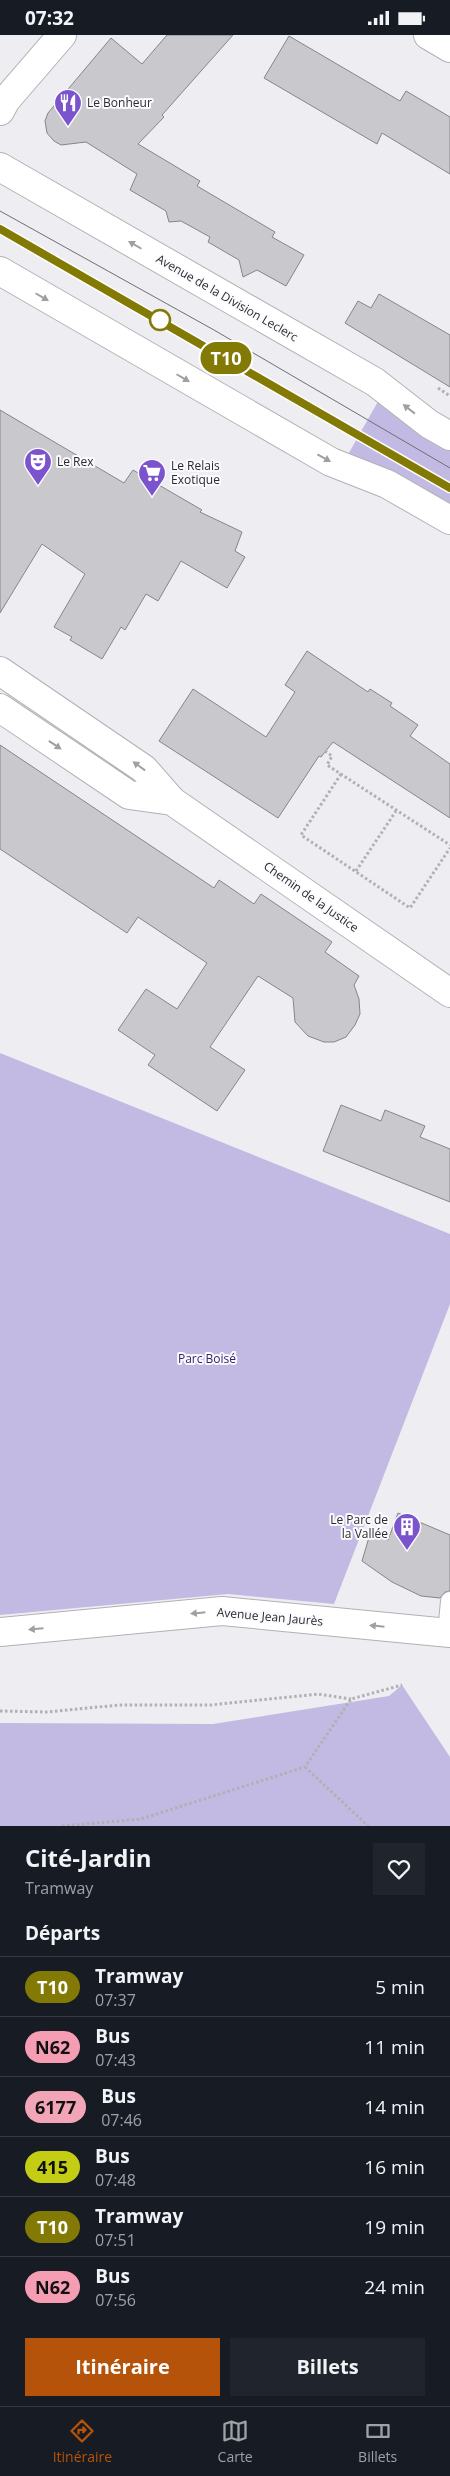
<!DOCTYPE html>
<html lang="fr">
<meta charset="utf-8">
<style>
:root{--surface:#171b24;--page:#20242c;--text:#f1f3f6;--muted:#9ea1a6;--line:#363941;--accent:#b45309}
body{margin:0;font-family:"Open Sans",sans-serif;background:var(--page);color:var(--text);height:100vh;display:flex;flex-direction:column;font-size:19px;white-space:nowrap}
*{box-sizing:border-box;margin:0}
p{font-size:16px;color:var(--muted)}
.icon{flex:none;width:28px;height:28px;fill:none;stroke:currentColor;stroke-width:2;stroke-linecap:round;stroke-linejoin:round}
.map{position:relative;height:1791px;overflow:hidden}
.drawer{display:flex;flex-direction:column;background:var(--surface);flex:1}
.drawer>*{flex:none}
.badge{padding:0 10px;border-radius:16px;font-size:18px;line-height:32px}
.map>.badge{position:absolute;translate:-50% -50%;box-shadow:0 0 0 2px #fff}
h2{padding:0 25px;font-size:19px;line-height:45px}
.round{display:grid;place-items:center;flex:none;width:52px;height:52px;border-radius:0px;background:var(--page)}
.overview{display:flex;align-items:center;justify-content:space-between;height:85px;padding:0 25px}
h1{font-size:24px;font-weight:700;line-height:38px}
.cta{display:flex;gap:10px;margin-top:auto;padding:10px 25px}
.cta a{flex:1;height:58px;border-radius:0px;background:var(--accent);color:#fff;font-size:20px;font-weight:700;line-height:58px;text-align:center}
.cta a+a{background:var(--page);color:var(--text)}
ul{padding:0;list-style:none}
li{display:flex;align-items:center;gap:15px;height:60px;padding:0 25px;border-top:1px solid var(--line)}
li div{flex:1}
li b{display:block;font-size:19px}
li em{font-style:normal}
li .badge{min-width:55px;font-weight:700;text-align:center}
.status{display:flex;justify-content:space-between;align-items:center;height:35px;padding:0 25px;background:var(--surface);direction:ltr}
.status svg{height:14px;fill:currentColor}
.menu{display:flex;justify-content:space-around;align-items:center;height:70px;border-top:1px solid var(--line);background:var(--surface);font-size:14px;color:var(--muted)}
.menu a{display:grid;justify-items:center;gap:2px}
.menu .active{color:var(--accent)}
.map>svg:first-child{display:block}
.green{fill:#c2bae2}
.building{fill:#c9c9cd;stroke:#86868a}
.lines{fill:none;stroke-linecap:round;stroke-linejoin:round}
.service-casing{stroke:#b2b1b5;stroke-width:20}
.minor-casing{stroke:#b2b1b5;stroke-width:30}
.primary-casing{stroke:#b2b1b5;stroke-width:30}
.path{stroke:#b1b0b5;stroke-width:3;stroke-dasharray:2.5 2.5;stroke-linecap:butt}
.service{stroke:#fff;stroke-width:18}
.minor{stroke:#fff;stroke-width:28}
.primary{stroke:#fff;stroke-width:28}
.tram{stroke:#6f6f72;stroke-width:1}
.oneway{fill:#a0a0a0}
.line-casing{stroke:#fff;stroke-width:11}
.line{stroke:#827a04;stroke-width:8}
.stop-dot{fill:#fff;stroke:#827a04;stroke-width:2.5}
.labels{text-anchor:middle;stroke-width:4;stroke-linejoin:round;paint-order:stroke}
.poi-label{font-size:12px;fill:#2b2b2d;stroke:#fbfbff;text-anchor:start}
.street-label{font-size:12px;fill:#2b2b2d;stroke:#fbfbff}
.park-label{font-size:12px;fill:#392069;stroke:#fbfbff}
</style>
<div class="status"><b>07:32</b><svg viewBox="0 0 49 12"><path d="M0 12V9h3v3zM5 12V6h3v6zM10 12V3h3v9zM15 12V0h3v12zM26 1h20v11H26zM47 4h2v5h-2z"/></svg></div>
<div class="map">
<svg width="450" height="1791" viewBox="0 0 450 1791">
<rect width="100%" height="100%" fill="#eeedf2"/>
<path class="green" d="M380,363l70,48v64l-104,-52z
M0,1018l450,181v70l-116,300 -106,-10 -228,21z
M402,1650l48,72v69h-450v-103l213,1 176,-28z"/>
<path class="building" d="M167,0h66l-71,80 2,2 -26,27 62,37 -3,5 78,46 -3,5 32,18 -18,31 -29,-16 -14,7 -4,-17 -31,-18 2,-5 -29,-16 -12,1 -3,-11 -36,-21 7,-16 -51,-32 -25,3 -7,-4 -7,-8 -2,-12 3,-8 63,-75 31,26z
M289,1l111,65 6,-10 44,26v57l-68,-41 -5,11 -113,-66z
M379,259l71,41v52l-105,-64 13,-22 13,7z
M0,375l124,73 9,-13 69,40 -2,2 42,20 -7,19 10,6 -18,31 -46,-27 -23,40 -12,-7 -21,36 -4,-3 -19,32 -32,-19 2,-3 -18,-10 31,-53 -43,-30 -42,69z
M307,616l61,41 2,-3 22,14 -2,3 28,19 -8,11 40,28v54l-117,-76 -12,15 -2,-1 -41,62 -119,-77 34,-52 73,48 29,-45 -10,-7z
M0,710l214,143 5,-8 35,24 7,-10 71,48 -7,10 34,24 -5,9 5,14 1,15 -5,11 -9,12 -12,5h-10l-16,-6 -13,-14 -2,-24 -35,-22 -48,71 35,23 -28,41 -69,-46 7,-10 -37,-25 28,-41 31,20 30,-46 -69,-46 -11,16 -127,-84z
M341,1070l40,16 4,-11 40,16 -5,11 30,12v53l-127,-51z
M398,1478l52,22v56l-5,1 -5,6 -19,-2 -29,-14 -30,-21 8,-27 18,6z"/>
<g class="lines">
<defs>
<path id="service" d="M447,1598l3,-32"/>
<path id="minor" d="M428,0l22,13
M0,76l6,-11 56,-65
M0,636l144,98 28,32 278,192
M0,673l129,87 43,6
M0,1597l222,-21 228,22"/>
<path id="primary" d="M0,132l375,215 54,42 21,12
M0,236l331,191 56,22 63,36"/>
</defs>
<use href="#service" class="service-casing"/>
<use href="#minor" class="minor-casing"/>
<use href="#primary" class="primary-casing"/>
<path class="path" d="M438,353l12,8
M325,716l7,5 -5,9 123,80
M341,739l-40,61 109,73 40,-60
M356,836l40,-60
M0,1676l47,1 72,-7h92l107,-11 33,5
M305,1732l63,59
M62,1791l79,-7 164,-52 46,-68 51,-14"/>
<use href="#service" class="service"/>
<use href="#minor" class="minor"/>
<use href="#primary" class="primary"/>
<path class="tram" d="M0,176l214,119 236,138
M0,194l450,259"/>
</g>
<defs><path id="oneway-solid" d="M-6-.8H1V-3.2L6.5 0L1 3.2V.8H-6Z" transform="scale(1.25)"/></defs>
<g class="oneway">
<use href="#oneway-solid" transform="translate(135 210) rotate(-150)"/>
<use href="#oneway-solid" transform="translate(42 262) rotate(30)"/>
<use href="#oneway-solid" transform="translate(183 343) rotate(30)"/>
<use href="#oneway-solid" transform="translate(409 374) rotate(-142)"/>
<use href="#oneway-solid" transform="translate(324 423) rotate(29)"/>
<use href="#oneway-solid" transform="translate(55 710) rotate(34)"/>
<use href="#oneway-solid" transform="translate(139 731) rotate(-144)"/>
<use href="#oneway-solid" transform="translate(198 1578) rotate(174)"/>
<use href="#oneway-solid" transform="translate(377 1591) rotate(-174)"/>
<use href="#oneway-solid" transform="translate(36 1594) rotate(175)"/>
</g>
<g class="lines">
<defs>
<path id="line" d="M0,194l450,259"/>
</defs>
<use href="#line" class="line-casing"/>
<use href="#line" class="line"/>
</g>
<defs>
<symbol id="restaurant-pin" viewBox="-11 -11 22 30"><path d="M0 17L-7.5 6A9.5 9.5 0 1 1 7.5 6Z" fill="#7a53cd" stroke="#fbfbff"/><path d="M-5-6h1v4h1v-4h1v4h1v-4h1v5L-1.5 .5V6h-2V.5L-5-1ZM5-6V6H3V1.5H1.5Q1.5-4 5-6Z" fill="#fff"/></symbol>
<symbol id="theatre-pin" viewBox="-11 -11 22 30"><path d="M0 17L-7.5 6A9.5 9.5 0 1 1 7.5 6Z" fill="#7a53cd" stroke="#fbfbff"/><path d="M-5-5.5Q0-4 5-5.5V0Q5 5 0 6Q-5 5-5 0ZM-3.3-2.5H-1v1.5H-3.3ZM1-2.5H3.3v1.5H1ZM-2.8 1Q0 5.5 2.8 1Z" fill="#fff"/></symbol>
<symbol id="supermarket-pin" viewBox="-11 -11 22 30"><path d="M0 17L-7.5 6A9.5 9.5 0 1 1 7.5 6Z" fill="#7a53cd" stroke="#fbfbff"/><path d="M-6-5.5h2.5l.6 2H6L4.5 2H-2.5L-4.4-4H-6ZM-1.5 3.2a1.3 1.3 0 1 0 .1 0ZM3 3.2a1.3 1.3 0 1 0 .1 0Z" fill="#fff"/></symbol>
<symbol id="building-pin" viewBox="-11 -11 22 30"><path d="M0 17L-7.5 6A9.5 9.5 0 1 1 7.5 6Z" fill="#7a53cd" stroke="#fbfbff"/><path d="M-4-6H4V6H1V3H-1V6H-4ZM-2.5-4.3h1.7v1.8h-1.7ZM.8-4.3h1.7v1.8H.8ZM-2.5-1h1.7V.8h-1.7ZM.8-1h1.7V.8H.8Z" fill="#fff"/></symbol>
</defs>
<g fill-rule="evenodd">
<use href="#restaurant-pin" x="52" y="52" width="32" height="43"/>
<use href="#theatre-pin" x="22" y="411" width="32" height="43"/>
<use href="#supermarket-pin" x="136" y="422" width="32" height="43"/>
<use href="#building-pin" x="391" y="1476" width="32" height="43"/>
</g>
<circle class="stop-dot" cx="160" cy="285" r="10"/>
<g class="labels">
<g class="poi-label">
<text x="87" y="72">Le Bonheur</text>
<text x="57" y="431">Le Rex</text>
<text x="171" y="435">Le Relais<tspan x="171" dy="14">Exotique</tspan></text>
<text x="388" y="1489" text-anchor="end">Le Parc de<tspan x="388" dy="14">la Vallée</tspan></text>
</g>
<g class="street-label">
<text transform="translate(227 263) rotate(30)" y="4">Avenue de la Division Leclerc</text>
<text transform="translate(311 862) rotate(35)" y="4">Chemin de la Justice</text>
<text transform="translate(270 1582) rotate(5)" y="4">Avenue Jean Jaurès</text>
</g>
<g class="park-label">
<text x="207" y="1328">Parc Boisé</text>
</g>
</g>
</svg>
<b class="badge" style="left:226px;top:323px;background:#827a04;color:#fff">T10</b>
</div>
<section class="drawer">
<div class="overview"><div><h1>Cité-Jardin</h1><p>Tramway</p></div><a class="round"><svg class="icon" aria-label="heart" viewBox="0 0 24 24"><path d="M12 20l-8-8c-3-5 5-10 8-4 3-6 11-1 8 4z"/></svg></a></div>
<h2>Départs</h2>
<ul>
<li><span class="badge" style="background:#827a04;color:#fff">T10</span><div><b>Tramway</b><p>07:37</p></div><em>5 min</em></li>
<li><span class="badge" style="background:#f59eb3;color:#111">N62</span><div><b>Bus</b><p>07:43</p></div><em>11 min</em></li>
<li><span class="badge" style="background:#f2a5b7;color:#111">6177</span><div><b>Bus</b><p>07:46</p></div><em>14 min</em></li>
<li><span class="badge" style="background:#c4cc14;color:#111">415</span><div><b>Bus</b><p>07:48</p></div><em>16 min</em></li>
<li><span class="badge" style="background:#827a04;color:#fff">T10</span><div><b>Tramway</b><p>07:51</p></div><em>19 min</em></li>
<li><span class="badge" style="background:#f59eb3;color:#111">N62</span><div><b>Bus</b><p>07:56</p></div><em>24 min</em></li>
</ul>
<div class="cta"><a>Itinéraire</a><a>Billets</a></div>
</section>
<nav class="menu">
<a class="active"><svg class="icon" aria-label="directions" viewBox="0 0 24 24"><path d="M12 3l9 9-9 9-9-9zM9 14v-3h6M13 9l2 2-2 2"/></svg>Itinéraire</a>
<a><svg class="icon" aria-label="map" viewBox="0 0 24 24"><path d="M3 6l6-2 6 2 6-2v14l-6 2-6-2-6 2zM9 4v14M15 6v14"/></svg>Carte</a>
<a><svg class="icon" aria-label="tickets" viewBox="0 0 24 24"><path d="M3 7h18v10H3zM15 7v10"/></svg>Billets</a>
</nav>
